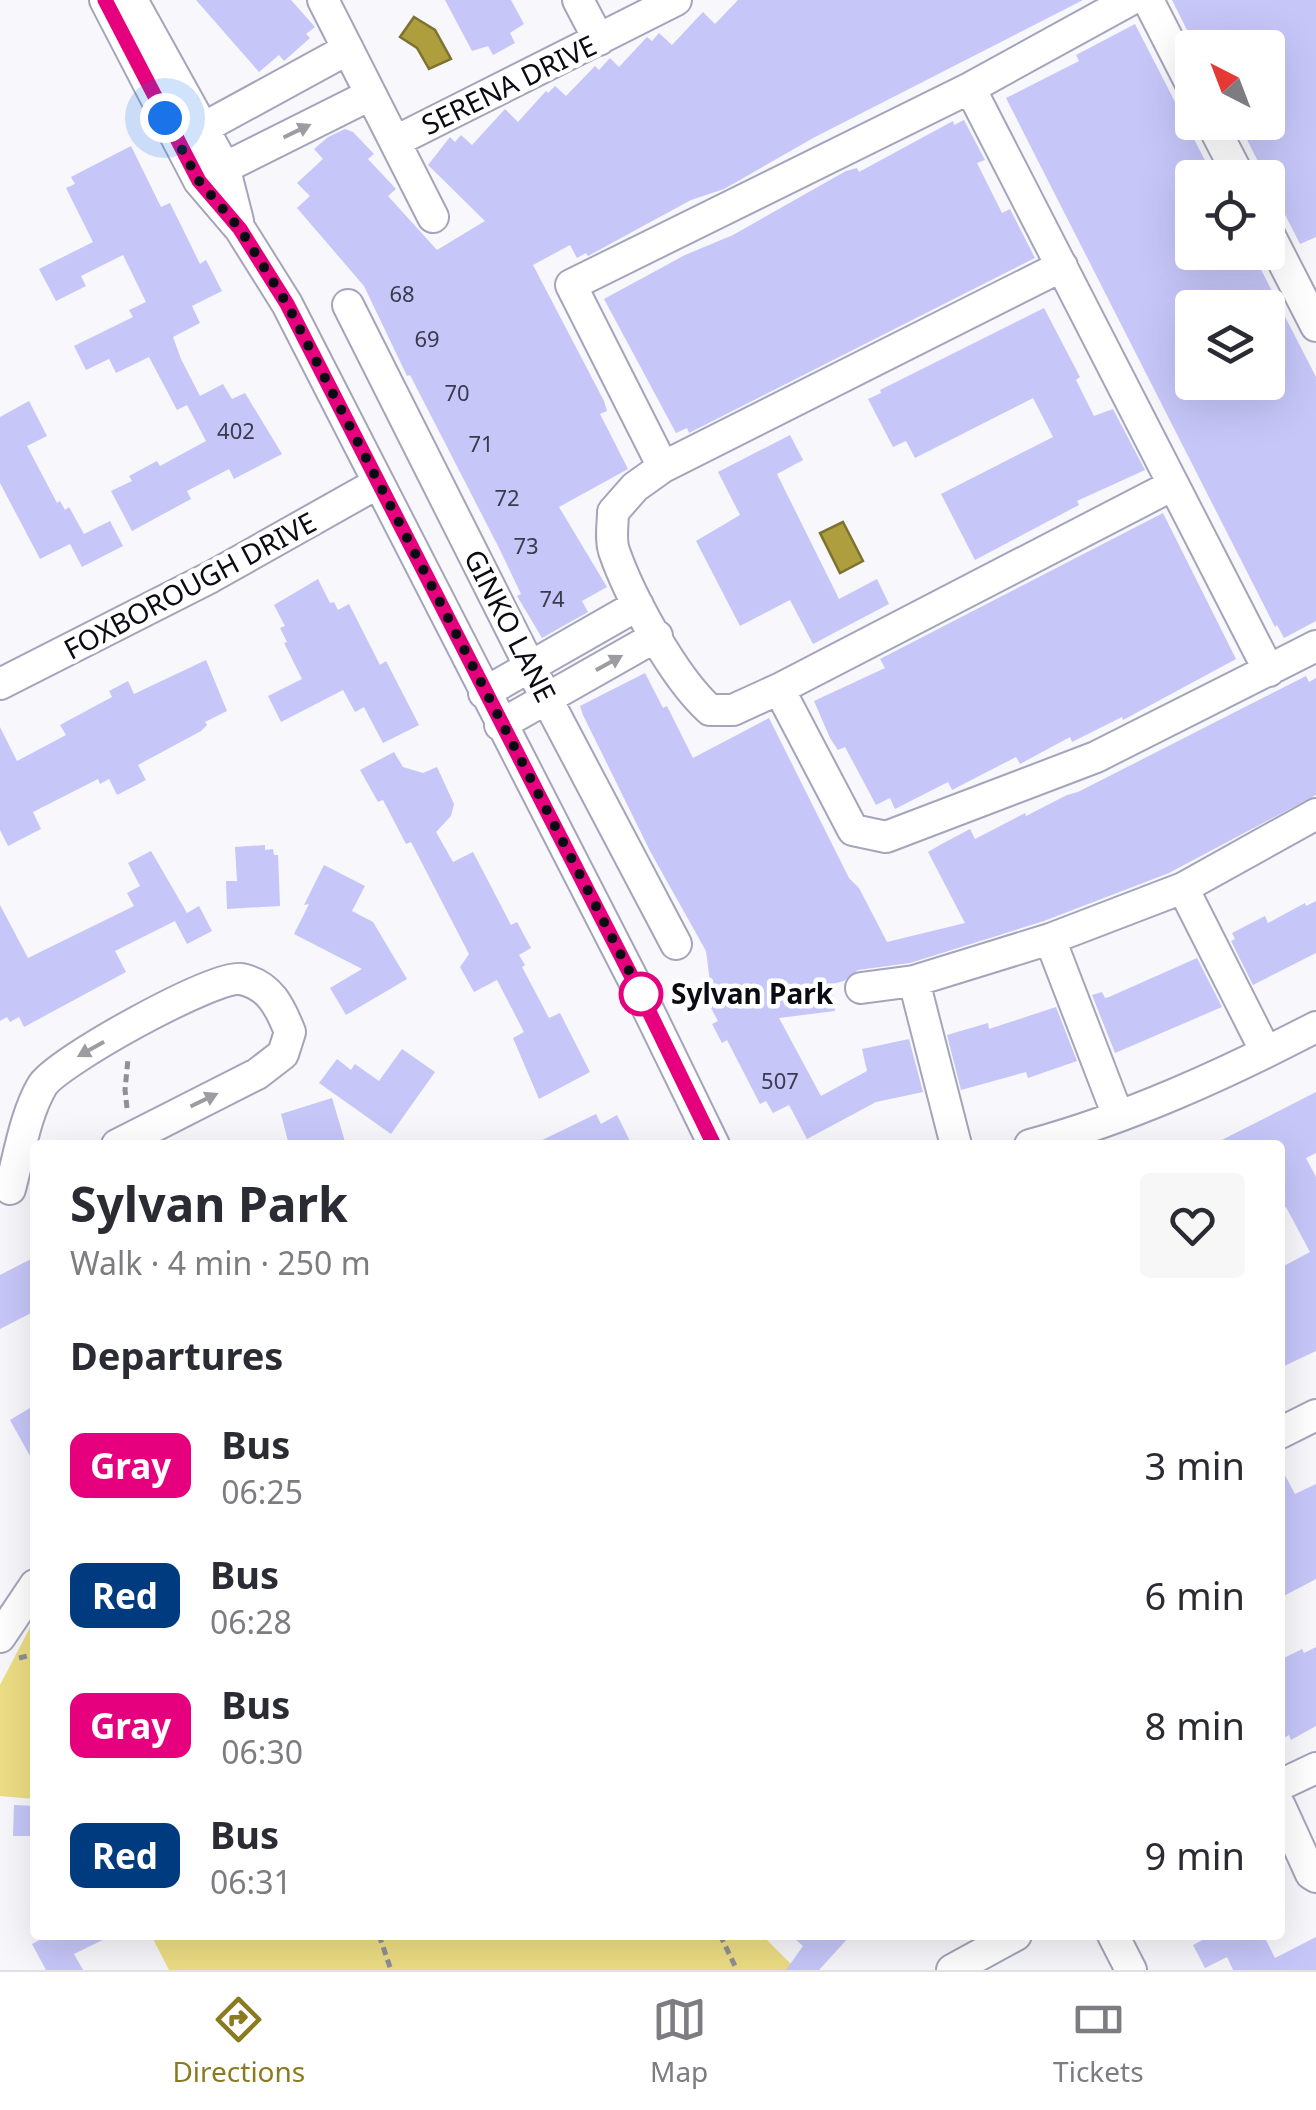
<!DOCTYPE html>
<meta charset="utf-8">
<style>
:root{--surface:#fff;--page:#f7f7f7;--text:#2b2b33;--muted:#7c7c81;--line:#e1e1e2;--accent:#8a7b20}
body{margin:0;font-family:"Noto Sans",sans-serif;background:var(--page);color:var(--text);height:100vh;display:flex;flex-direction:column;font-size:38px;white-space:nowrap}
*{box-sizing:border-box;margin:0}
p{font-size:32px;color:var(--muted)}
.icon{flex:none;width:55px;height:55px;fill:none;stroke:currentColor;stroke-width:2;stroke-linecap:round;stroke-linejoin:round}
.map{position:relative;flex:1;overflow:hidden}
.panel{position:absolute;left:30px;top:1140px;width:1255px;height:800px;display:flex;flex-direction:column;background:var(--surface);border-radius:10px;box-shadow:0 10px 40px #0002}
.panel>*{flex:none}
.badge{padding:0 20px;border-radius:15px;font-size:35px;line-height:65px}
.needle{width:65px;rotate:318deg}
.fabs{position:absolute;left:1175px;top:30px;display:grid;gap:20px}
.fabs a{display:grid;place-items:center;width:110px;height:110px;border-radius:10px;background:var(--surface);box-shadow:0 10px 40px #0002;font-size:50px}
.you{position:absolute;width:50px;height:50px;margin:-25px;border:8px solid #fff;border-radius:50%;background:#1a73e8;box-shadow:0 0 0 15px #1a73e833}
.map>.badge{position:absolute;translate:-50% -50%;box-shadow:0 0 0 5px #fff}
h2{padding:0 40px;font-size:38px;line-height:90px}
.round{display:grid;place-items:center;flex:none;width:105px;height:105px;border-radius:10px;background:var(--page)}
.overview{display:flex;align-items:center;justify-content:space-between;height:170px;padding:0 40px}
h1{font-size:48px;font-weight:700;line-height:75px}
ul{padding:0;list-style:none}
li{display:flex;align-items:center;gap:30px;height:130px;padding:0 40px}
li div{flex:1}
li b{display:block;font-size:38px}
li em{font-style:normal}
li .badge{min-width:110px;font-weight:700;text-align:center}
.dock{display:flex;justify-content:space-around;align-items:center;height:140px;border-top:2px solid var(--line);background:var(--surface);font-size:28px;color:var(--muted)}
.dock a{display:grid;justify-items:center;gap:5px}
.dock .on{color:var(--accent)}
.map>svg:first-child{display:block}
.green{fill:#eddd84}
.water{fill:#af9e3d;stroke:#7e7230;stroke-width:2.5}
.building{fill:#c6c6f9;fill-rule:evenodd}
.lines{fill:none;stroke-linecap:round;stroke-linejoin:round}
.minor-casing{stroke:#a4a4bb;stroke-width:34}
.path{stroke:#8f8f95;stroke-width:5;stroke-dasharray:8 5;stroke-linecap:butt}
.minor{stroke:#fff;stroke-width:30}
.oneway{fill:#9d9da1}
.line-casing{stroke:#fff;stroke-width:22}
.line{stroke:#e6007e;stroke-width:15}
.walk{stroke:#0b0b13;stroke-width:10;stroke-dasharray:0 18}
.stop-dot{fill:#fff;stroke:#e6007e;stroke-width:5}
.labels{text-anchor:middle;stroke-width:9;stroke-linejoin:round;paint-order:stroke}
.number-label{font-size:22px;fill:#3a3a4c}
.street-label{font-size:28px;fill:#0b0b13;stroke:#fff}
.stop-label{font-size:28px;font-weight:bold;fill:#0b0b13;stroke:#fff;text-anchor:start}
</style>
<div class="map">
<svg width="1316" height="1970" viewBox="0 0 1316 1970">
<rect width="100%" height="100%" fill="#f7f7fc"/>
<path class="green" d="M35,1618v181l-35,-3v-111z
M151,1935h611l35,35h-628z"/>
<path class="water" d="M414,17l21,13 16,29 -22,10 -12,-21 -17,-11z
M843,522l20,39 -23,12 -20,-40z"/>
<path class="building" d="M196,0h95l24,27 -9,7 4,4 -26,23 -5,-6 -20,17z
M445,0h66l13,24 -14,9 5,10 -22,12 -5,-9 -16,5z
M738,0h345l-268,137 -91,52 -33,11 -103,56 -2,-3 -9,5 -7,-13 -37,20 71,136 3,10 -7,3 28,55 -69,38 48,80 -25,14 6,11 -46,26 -25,-42 4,-2 -23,-48 -88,-171 -3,1 -43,-90 -67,-78 13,-12 -13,-13 26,-24 -9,-10 14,-12 17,-8 8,3 21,22 -6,5 28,30 -8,7 49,54 48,-29 -57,-56 22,-28 5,5 6,-7 11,10 33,-36 13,13 28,-31 2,2 7,-7 11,10 29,-30 4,4 11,-12 9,9 28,-30 5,4 7,-8 13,12 31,-33 12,12z
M1172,0h144v237l-16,7 -62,-122h30v-74h-72z
M1135,24l79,154h-22v74h60l64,125v244l-32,17 -7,-13 -2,2 -269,-529 73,-37 -3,-6zM1192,308h76v74h-76z
M964,120l21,40 -8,3 25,50 8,-4 25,49 -346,175 -2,-5 -11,5 -72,-134 81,-44 48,-20 113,-64 11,-3 2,4 94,-51 1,4z
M131,146l30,61 9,-4 30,61 6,-4 16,31 -30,15 8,17 -27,14 8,22 19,37 23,-12 9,15 13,-6 37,61 -48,25 -5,-10 -42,22 4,8 -59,32 -21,-40 21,-10 -3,-5 28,-15 3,5 46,-25 -19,-36 -10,5 -28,-53 -33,16 -7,-14 -23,11 -12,-24 59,-29 -4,-7 17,-8 -23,-47 -42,21 5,10 -30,15 -17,-32 54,-27 -27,-54 9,-4 -4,-7z
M1044,308l36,69 -4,3 18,36 19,-7 32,61 -68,31 2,4 -104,55 -34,-66 112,-57 -20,-39 -118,60 -9,-17 -13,6 -25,-48 13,-6 -1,-3z
M29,401l18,35 -20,10 30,57 3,-2 5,9 4,-3 15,27 26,-13 13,25 -41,21 -12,-23 -30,15 -40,-76v-66z
M790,435l13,25 -26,14 62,125 38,-20 12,25 -76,40 -23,-44 -50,26 -44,-85 44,-26 -22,-43z
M1163,513l73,146 -113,61 -1,-3 -50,25 -2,-5 -50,27 -4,-7 -64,33 -4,-8 -53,27 -5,-11 -14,7 -31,-58 -7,3 -8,-12 -16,-37 71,-33 -5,-9z
M318,579l12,24 4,-1 4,8 11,-6 31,61 6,-4 33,64 -36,18 -19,-36 -9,5 -12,-22 -62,32 -13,-26 34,-17 -18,-36 3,-1 -7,-14 5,-2 -11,-21z
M206,660l21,51 -22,11 2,3 -6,6 -63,34 8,15 -29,15 -8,-16 -9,5 -2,-5 -65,33 8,17 -33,17 -8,-16v-103l17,34 49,-26 -6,-10 52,-28 -3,-6 19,-10 6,13z
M645,673l18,35 4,-2 26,52 76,-40 80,160 10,10 28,54 78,-19 -37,-71 12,-7 30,-16 5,10 50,-26 1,3 41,-21 11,-3 228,-116 3,6 7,-4v117l-147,78 -125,48 -134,42 -52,7 -14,11 -12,3 3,27 -56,7 42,78 46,-25 -5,-22 47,-10 14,53 -47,10 -69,37 -18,-34 -16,8 -7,-12 -6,3 -33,-64 -5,3 -10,-19 6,-3 -15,-28 8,-4 -5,-38 -56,-100 -67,-136 -3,-9z
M394,752l9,15 20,6 14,-6 17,37 -3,12 -15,16 17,30 20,-10 38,73 6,-3 14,26 -12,7 6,10 -3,2 27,51 11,-5 30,59 -51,27 -26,-61 11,-6 -27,-52 -23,12 -14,-25 9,-13 -58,-112 -5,2 -23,-44 -5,2 -18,-32z
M265,845v5l8,-1 1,6h4l2,51 -53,3 -1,-28h11l-2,-34z
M151,851l36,62 12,-7 13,25 -25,13 -12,-23 -60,30 11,21 -102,55 -5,-10 -9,5 -3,-5 -7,4v-116l28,53 106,-52 -7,-13 13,-7 -12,-23z
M324,865l41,21 -13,25 21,11 34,57 -61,36 -16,-27 32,-19 -68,-35 15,-30 -5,1z
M1316,901v52l-63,32 -22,-44 4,-2 -3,-6 33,-17 3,7 37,-20 1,3z
M1197,958l25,49 -107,46 -23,-58 10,-3 3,6 4,-1z
M1056,1007l21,54 -49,17 -2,-6 -65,18 -14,-55 41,-12 1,6z
M402,1049l33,23 -44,62 -72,-51 18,-24 14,11 4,-6 24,17z
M1316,1092v61l-10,5 10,19v174l-36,17v-100l30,-16 -24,-45 -6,3v-65h-68z
M332,1098l14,47h-57l-8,-31z
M596,1114l5,10 16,-9 15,30h-100z
M35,1257v54l-35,18v-54z
M35,1405v60l-25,-45z
M1280,1466l15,28 21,-10v95l-36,19z
M1316,1647v79l-25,14 -2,-5 -9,5v-80l22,-11 2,4z
M14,1805l21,1v30h-22z
M49,1935h64l-39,19 9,16h-37l-14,-26z
M790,1935h61l-32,35h-33l17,-24z
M1212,1935h58l-5,3 10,20 41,-21v33h-83l-6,-13 -22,11 -12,-23z"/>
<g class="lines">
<defs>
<path id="minor" d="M105,0l94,181 41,48 47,75 353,689 74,152
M132,0l92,166 14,55
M323,0l110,217
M578,0l21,40
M1130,0l-160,88 -399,197 92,182 -28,20 -22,25c0,12 -3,27 1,39 16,46 60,127 96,159h23l46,-21 74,141 33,7 210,-80 220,-111
M1148,0l44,86
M970,88l299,583
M1211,122l29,56
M185,138l163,-89
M396,141l280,-141
M206,177l164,-82
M1268,232l48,94
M348,305l182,362 146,277
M663,467l399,-201
M0,684l211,-107 167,-94
M779,689l394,-204
M484,693l154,-88
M500,725l157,-89
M1183,888l83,164
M1050,939l68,177
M914,981l42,164
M861,988l53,-7 136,-42 133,-51 133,-74
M1030,1145c99,-27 195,-71 286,-118
M10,1189c9,-33 15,-74 32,-103 14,-24 174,-112 199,-107 29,6 39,28 49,53l-7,22 -26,20 -140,71
M1280,1433l36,-18
M0,1637l35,-52
M1280,1785l36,-17
M1280,1806l31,68 5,3
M1113,1935l18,35
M952,1970l64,-35"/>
</defs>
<use href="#minor" class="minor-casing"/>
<path class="path" d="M127,1108l-2,-18 3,-31
M19,1658l16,-4
M379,1935l12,35
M720,1935l17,35"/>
<use href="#minor" class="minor"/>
</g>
<defs><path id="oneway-solid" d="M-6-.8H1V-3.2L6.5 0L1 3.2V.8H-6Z" transform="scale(2.5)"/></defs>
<g class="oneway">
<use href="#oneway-solid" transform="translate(297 131) rotate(-26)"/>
<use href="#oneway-solid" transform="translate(609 663) rotate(-29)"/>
<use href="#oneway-solid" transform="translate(91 1049) rotate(151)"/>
<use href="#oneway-solid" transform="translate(204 1100) rotate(-26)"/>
</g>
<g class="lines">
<defs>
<path id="line" d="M105,0l94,181 41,48 47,75 353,689 74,152"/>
</defs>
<use href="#line" class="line-casing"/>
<use href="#line" class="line"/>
<path class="walk" d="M165,118l34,63 41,48 47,75 354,690"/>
</g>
<circle class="stop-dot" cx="641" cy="994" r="20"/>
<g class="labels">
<g class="number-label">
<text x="402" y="302">68</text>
<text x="427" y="347">69</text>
<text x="457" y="401">70</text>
<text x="236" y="439">402</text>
<text x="481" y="452">71</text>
<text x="507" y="506">72</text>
<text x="526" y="554">73</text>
<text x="552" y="607">74</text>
<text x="780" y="1089">507</text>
</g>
<g class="street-label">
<text transform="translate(509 85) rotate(-26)" y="10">SERENA DRIVE</text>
<text transform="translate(190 586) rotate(-28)" y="10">FOXBOROUGH DRIVE</text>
<text transform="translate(510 626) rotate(63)" y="10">GINKO LANE</text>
</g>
<g class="stop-label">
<text x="671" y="1004">Sylvan Park</text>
</g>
</g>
</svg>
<div class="fabs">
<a><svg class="needle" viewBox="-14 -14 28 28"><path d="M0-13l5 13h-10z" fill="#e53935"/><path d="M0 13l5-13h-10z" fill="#7c7c81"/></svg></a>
<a><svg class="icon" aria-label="locate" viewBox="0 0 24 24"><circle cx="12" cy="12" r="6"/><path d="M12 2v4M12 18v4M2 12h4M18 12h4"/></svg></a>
<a><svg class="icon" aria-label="layers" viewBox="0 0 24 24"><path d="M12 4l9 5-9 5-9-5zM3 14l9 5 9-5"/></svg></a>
</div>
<div class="you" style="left:165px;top:118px"></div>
<section class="panel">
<div class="overview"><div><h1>Sylvan Park</h1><p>Walk · 4 min · 250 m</p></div><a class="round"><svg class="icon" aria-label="heart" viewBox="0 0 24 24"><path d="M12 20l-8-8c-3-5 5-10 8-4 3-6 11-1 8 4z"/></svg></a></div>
<h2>Departures</h2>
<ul>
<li><span class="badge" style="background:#e6007e;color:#fff">Gray</span><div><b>Bus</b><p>06:25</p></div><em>3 min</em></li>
<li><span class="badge" style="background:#003b80;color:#fff">Red</span><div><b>Bus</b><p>06:28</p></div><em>6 min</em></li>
<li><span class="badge" style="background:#e6007e;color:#fff">Gray</span><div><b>Bus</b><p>06:30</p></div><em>8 min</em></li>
<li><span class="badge" style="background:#003b80;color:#fff">Red</span><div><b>Bus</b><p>06:31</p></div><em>9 min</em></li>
</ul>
</section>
</div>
<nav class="dock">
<a class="on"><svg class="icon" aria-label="directions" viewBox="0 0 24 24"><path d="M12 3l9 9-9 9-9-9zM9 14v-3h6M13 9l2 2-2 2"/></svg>Directions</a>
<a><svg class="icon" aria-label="map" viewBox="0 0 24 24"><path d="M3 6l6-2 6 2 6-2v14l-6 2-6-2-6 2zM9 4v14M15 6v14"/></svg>Map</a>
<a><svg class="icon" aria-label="tickets" viewBox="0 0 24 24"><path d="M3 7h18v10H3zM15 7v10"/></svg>Tickets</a>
</nav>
